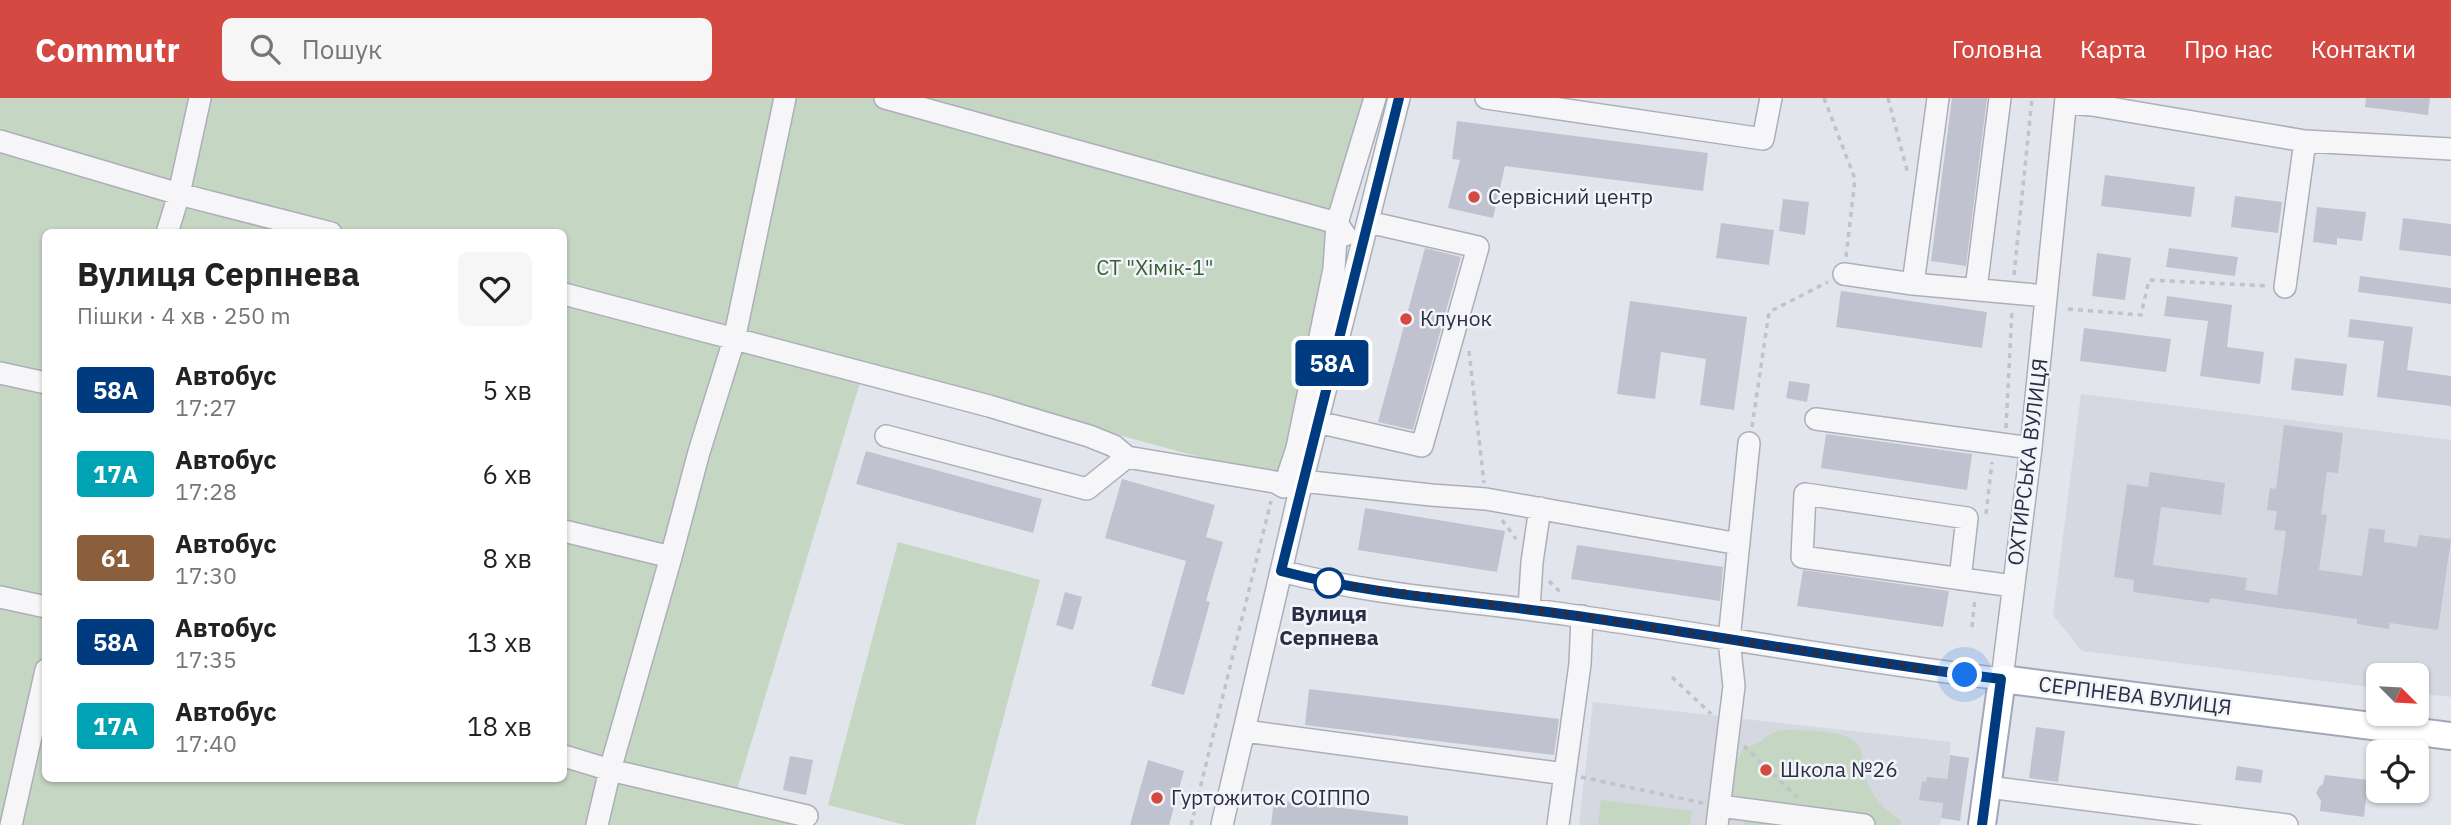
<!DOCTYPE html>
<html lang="uk">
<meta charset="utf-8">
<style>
:root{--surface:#fff;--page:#f6f6f6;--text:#222;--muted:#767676;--accent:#d54943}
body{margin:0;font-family:"IBM Plex Sans",sans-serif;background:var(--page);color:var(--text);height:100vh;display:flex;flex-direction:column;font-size:26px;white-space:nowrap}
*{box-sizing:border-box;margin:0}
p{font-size:23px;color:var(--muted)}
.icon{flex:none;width:38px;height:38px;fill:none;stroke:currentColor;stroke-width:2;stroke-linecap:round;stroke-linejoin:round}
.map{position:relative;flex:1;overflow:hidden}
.panel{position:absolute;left:42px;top:131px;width:525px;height:553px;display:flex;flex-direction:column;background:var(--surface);border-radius:10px;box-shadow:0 2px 5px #0004}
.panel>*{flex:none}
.badge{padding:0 14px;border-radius:5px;font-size:24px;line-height:46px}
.needle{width:46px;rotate:114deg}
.tools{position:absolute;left:2366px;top:565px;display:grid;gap:14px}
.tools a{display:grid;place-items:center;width:63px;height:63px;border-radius:10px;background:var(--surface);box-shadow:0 2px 5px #0004;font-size:35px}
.you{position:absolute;width:35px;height:35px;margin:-18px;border:5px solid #fff;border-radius:50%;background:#1a73e8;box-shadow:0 0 0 10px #1a73e833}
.map>.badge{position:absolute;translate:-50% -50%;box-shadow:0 0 0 4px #fff}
.round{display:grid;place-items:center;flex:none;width:74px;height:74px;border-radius:10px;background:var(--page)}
.overview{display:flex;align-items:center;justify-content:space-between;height:119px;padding:0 35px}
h1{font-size:33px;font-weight:800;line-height:52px}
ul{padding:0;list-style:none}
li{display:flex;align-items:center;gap:21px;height:84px;padding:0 35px}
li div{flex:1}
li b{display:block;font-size:26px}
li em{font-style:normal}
li .badge{min-width:77px;font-weight:700;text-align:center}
header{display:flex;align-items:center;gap:42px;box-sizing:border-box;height:98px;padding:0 35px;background:var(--accent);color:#fff}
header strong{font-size:33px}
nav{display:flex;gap:38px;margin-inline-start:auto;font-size:24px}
.search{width:490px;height:63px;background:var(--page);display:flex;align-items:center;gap:18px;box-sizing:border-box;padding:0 24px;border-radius:10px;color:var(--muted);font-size:26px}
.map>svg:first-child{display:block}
.built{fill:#d5d7e1}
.green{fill:#c5d6c3;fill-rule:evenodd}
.building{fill:#c0c2cf}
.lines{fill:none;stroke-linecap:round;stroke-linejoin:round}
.minor-casing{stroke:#acaeba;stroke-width:24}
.major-casing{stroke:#a1a6b8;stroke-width:30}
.path{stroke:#c1c2ca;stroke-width:3.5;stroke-dasharray:5 5;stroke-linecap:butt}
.minor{stroke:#f6f6f9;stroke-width:21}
.major{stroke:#fff;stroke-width:26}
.line-casing{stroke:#fff;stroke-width:16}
.line{stroke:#003b80;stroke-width:10}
.walk{stroke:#2a2e45;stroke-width:7;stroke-dasharray:0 12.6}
.poi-dot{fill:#d54943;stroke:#f3f4f9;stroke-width:2.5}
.stop-dot{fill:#fff;stroke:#003b80;stroke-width:3.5}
.labels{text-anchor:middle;stroke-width:5;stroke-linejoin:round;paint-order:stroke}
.poi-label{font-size:21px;fill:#2a2e45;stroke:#f3f4f9;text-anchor:start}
.park-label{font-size:21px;fill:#366136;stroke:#f3f4f9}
.street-label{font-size:21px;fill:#2a2e45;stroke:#f3f4f9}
.stop-label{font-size:21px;font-weight:bold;fill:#2a2e45;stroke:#f3f4f9}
</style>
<header>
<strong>Commutr</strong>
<div class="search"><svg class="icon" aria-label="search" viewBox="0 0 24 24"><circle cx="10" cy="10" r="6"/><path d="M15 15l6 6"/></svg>Пошук</div>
<nav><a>Головна</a><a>Карта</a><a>Про нас</a><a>Контакти</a></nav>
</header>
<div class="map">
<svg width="2451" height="727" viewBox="0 0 2451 727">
<rect width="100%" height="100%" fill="#e3e5ec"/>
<path class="built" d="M2081,296l370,46v257l-34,-4v-17h-39v12l-296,-37 -29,-36z
M1593,604l358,40 -11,83h-361z"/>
<path class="green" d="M0,0h1369l-89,381 -415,-113 -129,427 70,32h-806zM46,135h518v546h-518z
M898,444l142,38 -65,245h-70l-77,-20z
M1783,632c17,0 57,0 70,10 12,10 9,22 12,35 4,19 20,36 36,45v5h-155c-10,-8 -18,-39 -15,-52 2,-8 9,-17 13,-25 20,-4 21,-15 39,-18z
M1601,702l91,11 -2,14h-92z"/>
<path class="building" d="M1952,0h35l-21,168 -35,-5z
M2366,0h64l-2,17 -63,-8z
M1457,23l251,32 -5,38 -198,-25 -12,52 -45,-10 12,-48 -8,-1z
M2105,77l90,12 -4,30 -90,-11z
M2235,98l47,6 -4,31 -47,-6z
M1783,101l26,3 -4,33 -26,-4z
M2317,109l49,5 -4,29 -25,-3v7l-24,-3z
M2403,120l48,6v32l-52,-6z
M1721,125l53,7 -5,35 -53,-7z
M1425,150l36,9 -48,173 -35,-8z
M2169,150l69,9 -3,19 -69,-9z
M2097,155l34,5 -6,42 -33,-4z
M2360,178l91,12v16l-93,-12z
M1841,193l146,21 -5,36 -146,-21z
M2167,198l65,9 -5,42 37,5 -4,32 -60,-8 8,-55 -44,-5z
M1630,203l117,16 -13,93 -34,-5 6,-46 -45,-7 -6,47 -38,-5z
M2350,221l63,8 -6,43 44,6v30l-74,-9 7,-56 -36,-4z
M2084,230l87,11 -5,33 -86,-11z
M2295,260l52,6 -4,32 -52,-6z
M1789,283l21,3 -3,18 -21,-4z
M2284,327l59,8 -5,40 -11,-1 -6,42 6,1 -8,55 43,6 7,-48 16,2 -1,12 33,5 2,-12 32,4 -13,91 -48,-7 -1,6 -32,-5v-5l-147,-21 -1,5 -76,-11 1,-12 -20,-3 13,-93 21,3 2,-15 75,11 -4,32 -60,-8 -8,58 94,13 -2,12 32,5 9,-64 -12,-1 3,-19 -10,-1 3,-22 6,1z
M1826,336l146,20 -5,36 -146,-22z
M866,353l176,48 -9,34 -177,-49z
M1122,381l93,26 -9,32 17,5 -17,59 4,1 -26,93 -33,-9 35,-125 -81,-23z
M1365,410l140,23 -8,41 -139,-22z
M1577,447l146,22 -3,34 -149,-22z
M1803,472l146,21 -6,36 -146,-21z
M1065,494l17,5 -9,33 -17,-5z
M1309,591l250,30 -5,36 -249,-30z
M2036,629l29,4 -7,51 -29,-4z
M1950,657l19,3 -9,63 -19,-3 2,-15 -24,-3 3,-19 4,1 1,-5 20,2z
M790,658l23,4 -7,35 -23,-5z
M1148,662l36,11 -15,54h-39z
M2237,668l26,4 -2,13 -26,-3z
M2325,677l43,5 -4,37 -44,-6 1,-10 -5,-8 3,-6 4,-3z
M1274,702l134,16v9h-137z"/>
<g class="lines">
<defs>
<path id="minor" d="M1486,0l277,41 8,-41
M2066,5l26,2 213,36 146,8
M0,43l179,53 152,39
M167,135l12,-39 21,-96
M1345,137l-8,-12 38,-125
M1844,176l69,10 133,12
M1913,186l25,-186
M2285,189l20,-146
M1976,191l24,-191
M564,196l425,112 100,30 25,10 13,11 148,25 9,5 13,-39 37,-179 3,-46 -452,-125
M0,275l46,10
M1816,321l215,29
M1317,324l105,24 56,-199 -110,-25
M886,338l201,53 40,-32
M1302,383l129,14 55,4 253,45
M564,433l107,26 28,-105 35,-112 51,-242
M1281,473c94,25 193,30 289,44 144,20 287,47 432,64l29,-231 35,-350
M1960,481l7,-61 -162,-24 -3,63 211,29
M0,499l46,10
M1529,511l3,-47 8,-54
M1245,633l320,43
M564,658l46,14 197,46
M1988,689l299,38
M1720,708l144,19
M11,727l35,-155
M597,727l13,-55 61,-213
M1222,727l77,-331 100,-396
M1558,727l22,-161 2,-48
M1717,727l17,-139 -5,-46 20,-197"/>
<path id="major" d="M1982,727l20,-146 449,57"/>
</defs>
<use href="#minor" class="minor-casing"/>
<use href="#major" class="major-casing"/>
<path class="path" d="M1824,0l31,81 -9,78
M1888,0l20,76
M2014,177l18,-177
M2068,211l73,6 8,-35 119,6
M1469,253l15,132
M1752,329l17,-115 59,-30
M2006,330l6,-118
M1986,416l6,-52
M1502,422l14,19
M1549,483l14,14
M1972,529l3,-29
M1672,579l39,37
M1744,648l53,51
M1581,679l122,26
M1191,727l80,-324"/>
<use href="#minor" class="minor"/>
<use href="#major" class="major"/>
</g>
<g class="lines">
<defs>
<path id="line" d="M1399,0l-118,473c94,25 193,30 289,44 144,20 287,47 431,64l-19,146"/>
</defs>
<use href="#line" class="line-casing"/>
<use href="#line" class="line"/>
<path class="walk" d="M1329,485l253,33 147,24 236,35"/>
</g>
<g class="poi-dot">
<circle cx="1474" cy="99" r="7"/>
<circle cx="1406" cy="221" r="7"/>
<circle cx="1766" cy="672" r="7"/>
<circle cx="1157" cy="700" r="7"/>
</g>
<circle class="stop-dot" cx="1329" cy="485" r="14"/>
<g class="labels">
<g class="poi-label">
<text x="1488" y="106">Сервісний центр</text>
<text x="1420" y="228">Клунок</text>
<text x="1780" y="679">Школа №26</text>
<text x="1171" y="707">Гуртожиток СОІППО</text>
</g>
<g class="park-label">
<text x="1155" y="177">СТ "Хімік-1"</text>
</g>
<g class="street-label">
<text transform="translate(2028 364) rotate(-83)" y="7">ОХТИРСЬКА ВУЛИЦЯ</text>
<text transform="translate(2135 598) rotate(7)" y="7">СЕРПНЕВА ВУЛИЦЯ</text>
</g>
<g class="stop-label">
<text x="1329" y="523">Вулиця<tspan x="1329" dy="24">Серпнева</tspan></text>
</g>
</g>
</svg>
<div class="tools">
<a><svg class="needle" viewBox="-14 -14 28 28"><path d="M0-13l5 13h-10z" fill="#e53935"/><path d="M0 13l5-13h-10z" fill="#767676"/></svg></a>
<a><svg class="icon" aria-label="locate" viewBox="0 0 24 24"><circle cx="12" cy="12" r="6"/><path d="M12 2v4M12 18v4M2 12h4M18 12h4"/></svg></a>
</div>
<div class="you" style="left:1965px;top:577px"></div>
<b class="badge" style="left:1332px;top:265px;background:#003b80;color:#fff">58А</b>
<section class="panel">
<div class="overview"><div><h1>Вулиця Серпнева</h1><p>Пішки · 4 хв · 250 m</p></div><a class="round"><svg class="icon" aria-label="heart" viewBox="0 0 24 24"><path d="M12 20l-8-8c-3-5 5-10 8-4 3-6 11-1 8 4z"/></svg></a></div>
<ul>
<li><span class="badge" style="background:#003b80;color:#fff">58А</span><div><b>Автобус</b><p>17:27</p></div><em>5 хв</em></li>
<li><span class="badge" style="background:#00a3b4;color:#fff">17А</span><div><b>Автобус</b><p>17:28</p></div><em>6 хв</em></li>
<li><span class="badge" style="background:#8b5e3c;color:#fff">61</span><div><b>Автобус</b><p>17:30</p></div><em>8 хв</em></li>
<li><span class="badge" style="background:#003b80;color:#fff">58А</span><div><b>Автобус</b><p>17:35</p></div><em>13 хв</em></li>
<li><span class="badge" style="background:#00a3b4;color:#fff">17А</span><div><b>Автобус</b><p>17:40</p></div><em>18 хв</em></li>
</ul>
</section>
</div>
